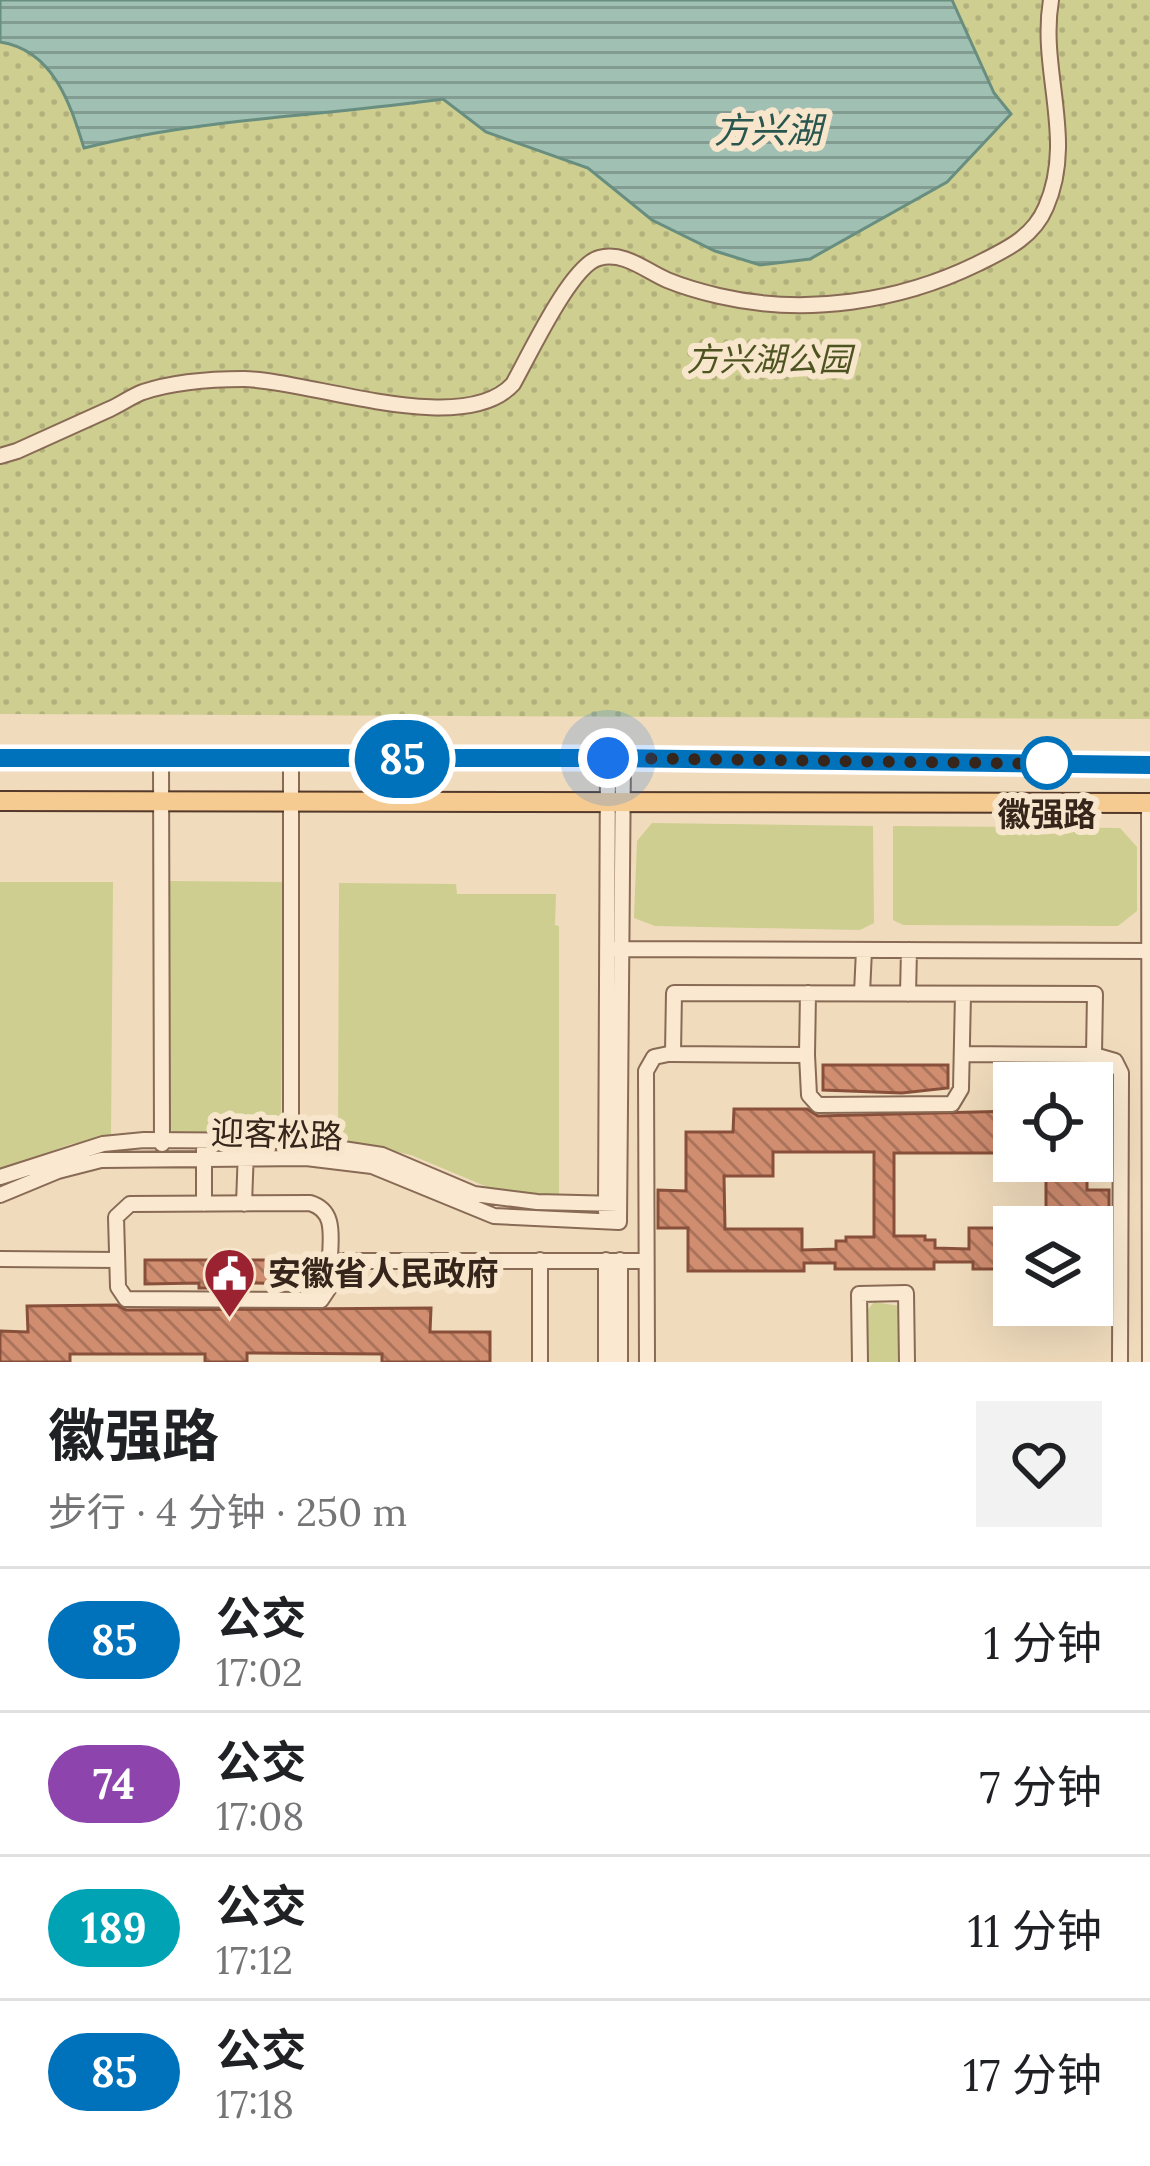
<!DOCTYPE html>
<html lang="zh">
<meta charset="utf-8">
<style>
:root{--surface:#fff;--page:#f2f2f2;--text:#202124;--muted:#757577;--line:#e0e0e0}
body{margin:0;font-family:Lora,"Noto Sans SC",serif;background:var(--page);color:var(--text);height:100vh;display:flex;flex-direction:column;font-size:45px;white-space:nowrap}
*{box-sizing:border-box;margin:0}
p{font-size:39px;color:var(--muted)}
.icon{flex:none;width:66px;height:66px;fill:none;stroke:currentColor;stroke-width:2;stroke-linecap:round;stroke-linejoin:round}
.map{position:relative;height:1362px;overflow:hidden}
.drawer{display:flex;flex-direction:column;background:var(--surface);flex:1}
.drawer>*{flex:none}
.badge{padding:0 24px;border-radius:39px;font-size:42px;line-height:78px}
.controls{position:absolute;left:993px;top:1062px;display:grid;gap:24px}
.controls a{display:grid;place-items:center;width:120px;height:120px;border-radius:0px;background:var(--surface);box-shadow:0 12px 48px #0002;font-size:60px}
.you{position:absolute;width:60px;height:60px;margin:-30px;border:9px solid #fff;border-radius:50%;background:#1a73e8;box-shadow:0 0 0 18px #1a73e833}
.map>.badge{position:absolute;translate:-50% -50%;box-shadow:0 0 0 6px #fff}
.round{display:grid;place-items:center;flex:none;width:126px;height:126px;border-radius:0px;background:var(--page)}
.overview{display:flex;align-items:center;justify-content:space-between;height:204px;padding:0 48px}
h1{font-size:57px;font-weight:700;line-height:90px}
ul{padding:0;list-style:none}
li{display:flex;align-items:center;gap:36px;height:144px;padding:0 48px;border-top:3px solid var(--line)}
li div{flex:1}
li b{display:block;font-size:45px}
li em{font-style:normal}
li .badge{min-width:132px;font-weight:700;text-align:center}
.map>svg:first-child{display:block}
.green{fill:#cece90}
.park{fill:url(#park-dots)}
.water{fill:url(#water-rules);stroke:#688e80;stroke-width:3}
.building{fill:url(#building-back-hatch);stroke:#88503a;stroke-width:3;fill-rule:evenodd}
.lines{fill:none;stroke-linecap:round;stroke-linejoin:round}
.minor-casing{stroke:#886a55;stroke-width:18}
.major-casing{stroke:#55392a;stroke-width:22}
.minor{stroke:#fae9d0;stroke-width:14}
.major{stroke:#f6cb91;stroke-width:18}
.line-casing{stroke:#fff;stroke-width:27}
.line{stroke:#0072bc;stroke-width:18}
.walk{stroke:#36251b;stroke-width:12;stroke-dasharray:0 21.6}
.stop-dot{fill:#fff;stroke:#0072bc;stroke-width:6}
.labels{text-anchor:middle;stroke-width:12;stroke-linejoin:round;paint-order:stroke}
.park-label{font-size:33px;font-style:italic;fill:#4d5420;stroke:#f7e6cc}
.stop-label{font-size:33px;font-weight:bold;fill:#36251b;stroke:#f7e6cc}
.street-label{font-size:33px;fill:#36251b;stroke:#f7e6cc}
.poi-label{font-size:33px;font-weight:bold;fill:#36251b;stroke:#f7e6cc;text-anchor:start}
.water-label{font-size:36px;font-style:italic;fill:#29574f;stroke:#f7e6cc}
</style>
<div class="map">
<svg width="1150" height="1362" viewBox="0 0 1150 1362">
<defs>
<pattern id="park-dots" width="8" height="8" patternUnits="userSpaceOnUse" patternTransform="scale(3)"><rect width="8" height="8" fill="#cece90"/><path d="M2 2h.1M6 6h.1" fill="none" stroke="#b2b17c" stroke-width="1.8" stroke-linecap="round"/></pattern>
<pattern id="water-rules" width="6" height="5" patternUnits="userSpaceOnUse" patternTransform="scale(3)"><rect width="6" height="5" fill="#a0c0b3"/><path d="M0 2.5h6" fill="none" stroke="#839c91"/></pattern>
<pattern id="building-back-hatch" width="6" height="6" patternUnits="userSpaceOnUse" patternTransform="scale(3)"><rect width="6" height="6" fill="#d08d70"/><path d="M-1 5l2 2M0 0l6 6M5-1l2 2" fill="none" stroke="#aa735b"/></pattern>
</defs>
<rect width="100%" height="100%" fill="#f0dbbc"/>
<path class="green" d="M652,823l221,3 1,97 -14,7 -205,-4 -21,-8 3,-77z
M893,826l227,2 17,19v64l-19,15 -215,-1 -10,-5z
M168,881l115,1 -2,247 -3,5h-102l-6,-5z
M0,882h113l-2,256 -40,6 -71,27z
M339,883l117,1 1,10h99l-1,31 4,1v271l-55,-3 -93,-39 -73,-16z
M874,1302l26,4 1,56h-36l1,-50z"/>
<path class="park" d="M0,0h1150v719l-1150,-5z"/>
<path class="water" d="M0,0h952l42,93 17,21 -64,68 -137,77 -50,6 -45,-14 -63,-31 -64,-52 -102,-36 -43,-33c-119,17 -242,19 -359,49 -14,-45 -31,-98 -84,-106z"/>
<path class="building" d="M823,1065h125v23l-46,5 -79,-3z
M734,1109h73l11,7 196,-5v50h73v29h22v41l-63,-4v-50l-48,-1v-23h-104v83h31v4h10v8l34,1v-21h45v41h-41v-7h-39v7h-99v-6h-31v8h-116v-43h-30v-38l28,1v-59h47zM773,1152h101v85h-28v4h-10v8l-34,1v-21h-77l-1,-53h49z
M145,1260h162l-1,24 -58,-1 -1,5h-48v-5l-54,1z
M117,1305l9,5 305,-2 -1,24h60v30h-108v-8l-135,-1v9h-42v-8h-135v8h-70v-31l28,1 -1,-26z"/>
<g class="lines">
<defs>
<path id="minor" d="M0,456l17,-5c31,-14 62,-28 93,-42 11,-5 22,-13 33,-17 30,-10 69,-13 101,-13 65,1 219,60 269,5 16,-28 58,-119 86,-126 25,-7 47,13 68,22 17,7 35,12 52,16 86,20 180,6 258,-32 28,-14 56,-26 69,-57 30,-68 -7,-137 5,-207
M161,759l1,385
M291,759v388
M1149,803l1,559
M609,949l541,2
M862,993l2,-43
M908,994l1,-44
M672,1054l135,1 1,-62
M962,1054l132,1
M807,1055l2,40 9,10 134,-1 9,-15 2,-95
M0,1177l103,-33 41,-4 147,1 91,14 92,39 63,8 82,2
M0,1195l58,-24 43,-11 205,-2 66,8 122,50 125,6 4,-464
M204,1204v-55
M244,1204l2,-55
M606,1212l2,-454
M0,1259l117,1
M620,1260v102
M330,1261l-1,27 -8,12 -195,-1 -8,-12 -2,-70 14,-13 180,-1c27,8 20,35 20,58h316
M540,1362v-102
M606,1362v-102
M647,1362l-1,-291 8,-14 19,-4 1,-60 421,1 -1,61 21,6 6,12 -1,289
M860,1362l-1,-68 47,-1 1,69"/>
<path id="major" d="M0,758h608l542,7
M0,801l1150,2"/>
</defs>
<use href="#minor" class="minor-casing"/>
<use href="#major" class="major-casing"/>
<use href="#minor" class="minor"/>
<use href="#major" class="major"/>
</g>
<g class="lines">
<defs>
<path id="line" d="M0,758h608l542,7"/>
</defs>
<use href="#line" class="line-casing"/>
<use href="#line" class="line"/>
<path class="walk" d="M608,758l455,6 -16,-1"/>
</g>
<defs>
<symbol id="civic-pin" viewBox="-11 -11 22 30"><path d="M0 17L-7.5 6A9.5 9.5 0 1 1 7.5 6Z" fill="#9a2231" stroke="#f7e6cc"/><path d="M-.6-6.5H3V-4.5H.6V-3L4-1V1h2V6H-6V1h2V-1L-.6-3ZM-1.2 2.5V6h2.4V2.5Z" fill="#fff"/></symbol>
</defs>
<g fill-rule="evenodd">
<use href="#civic-pin" x="200" y="1244" width="59" height="81"/>
</g>
<circle class="stop-dot" cx="1047" cy="763" r="24"/>
<g class="labels">
<g class="park-label">
<text x="769" y="371">方兴湖公园</text>
</g>
<g class="stop-label">
<text x="1047" y="826">徽强路</text>
</g>
<g class="street-label">
<text transform="translate(277 1134) rotate(2)" y="12">迎客松路</text>
</g>
<g class="poi-label">
<text x="268" y="1285">安徽省人民政府</text>
</g>
<g class="water-label">
<text x="768" y="143">方兴湖</text>
</g>
</g>
</svg>
<div class="controls">
<a><svg class="icon" aria-label="locate" viewBox="0 0 24 24"><circle cx="12" cy="12" r="6"/><path d="M12 2v4M12 18v4M2 12h4M18 12h4"/></svg></a>
<a><svg class="icon" aria-label="layers" viewBox="0 0 24 24"><path d="M12 4l9 5-9 5-9-5zM3 14l9 5 9-5"/></svg></a>
</div>
<div class="you" style="left:608px;top:758px"></div>
<b class="badge" style="left:402px;top:759px;background:#0072bc;color:#fff">85</b>
</div>
<section class="drawer">
<div class="overview"><div><h1>徽强路</h1><p>步行 · 4 分钟 · 250 m</p></div><a class="round"><svg class="icon" aria-label="heart" viewBox="0 0 24 24"><path d="M12 20l-8-8c-3-5 5-10 8-4 3-6 11-1 8 4z"/></svg></a></div>
<ul>
<li><span class="badge" style="background:#0072bc;color:#fff">85</span><div><b>公交</b><p>17:02</p></div><em>1 分钟</em></li>
<li><span class="badge" style="background:#8e44ad;color:#fff">74</span><div><b>公交</b><p>17:08</p></div><em>7 分钟</em></li>
<li><span class="badge" style="background:#00a3b4;color:#fff">189</span><div><b>公交</b><p>17:12</p></div><em>11 分钟</em></li>
<li><span class="badge" style="background:#0072bc;color:#fff">85</span><div><b>公交</b><p>17:18</p></div><em>17 分钟</em></li>
</ul>
</section>
